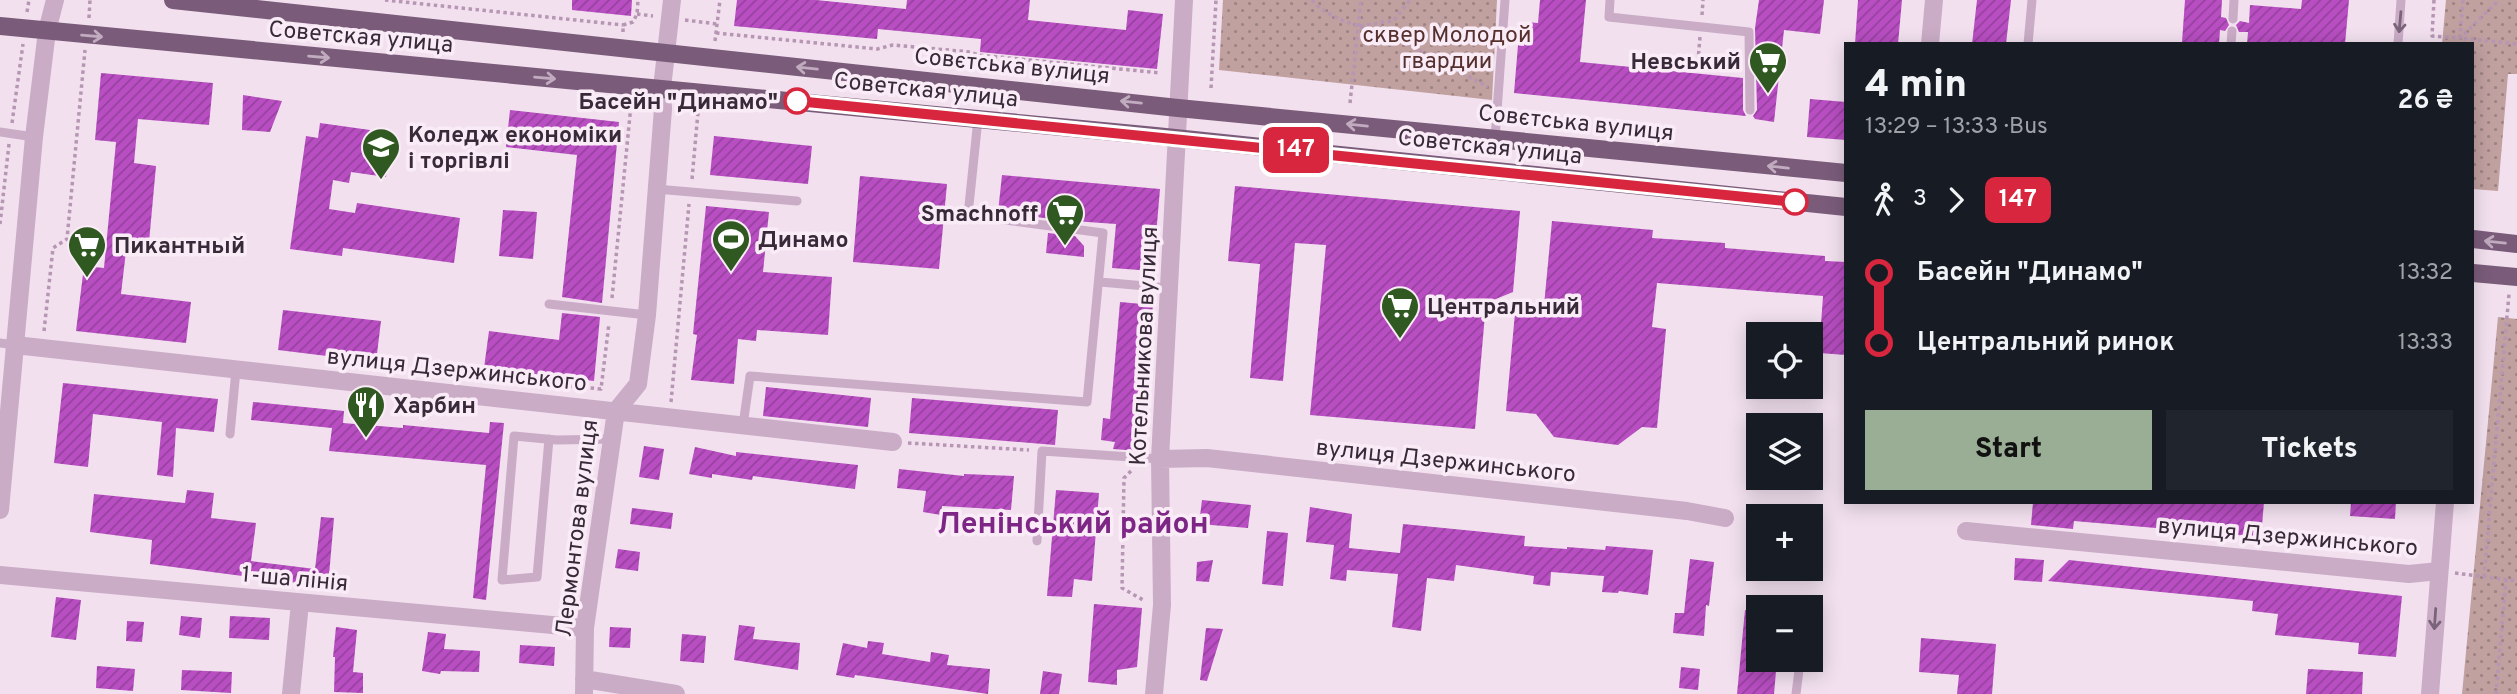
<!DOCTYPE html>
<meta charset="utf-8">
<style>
:root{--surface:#171b24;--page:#20242c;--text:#f1f3f6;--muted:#9ea1a6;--accent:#9aae96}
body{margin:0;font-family:Overpass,sans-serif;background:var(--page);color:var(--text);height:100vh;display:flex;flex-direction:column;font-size:26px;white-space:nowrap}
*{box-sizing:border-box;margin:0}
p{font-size:23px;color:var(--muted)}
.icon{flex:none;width:38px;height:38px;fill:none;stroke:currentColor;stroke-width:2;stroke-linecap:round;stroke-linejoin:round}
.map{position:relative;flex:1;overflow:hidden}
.sheet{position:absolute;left:1844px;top:42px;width:630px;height:462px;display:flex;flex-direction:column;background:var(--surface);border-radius:0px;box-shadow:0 4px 18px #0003}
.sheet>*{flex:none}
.badge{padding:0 14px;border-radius:10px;font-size:24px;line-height:46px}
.controls{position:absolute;left:1746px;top:322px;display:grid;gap:14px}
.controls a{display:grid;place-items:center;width:77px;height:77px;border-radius:0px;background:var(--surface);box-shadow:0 4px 18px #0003;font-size:35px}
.map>.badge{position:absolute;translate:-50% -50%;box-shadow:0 0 0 4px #fff}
.legs{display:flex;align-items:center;gap:10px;height:77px;padding:0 21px;font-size:23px}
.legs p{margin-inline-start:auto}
.head{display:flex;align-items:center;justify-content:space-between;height:119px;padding:0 21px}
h1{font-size:38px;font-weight:800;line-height:52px}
.button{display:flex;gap:14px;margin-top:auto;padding:14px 21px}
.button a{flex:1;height:80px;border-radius:0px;background:var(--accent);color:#111;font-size:28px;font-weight:800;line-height:80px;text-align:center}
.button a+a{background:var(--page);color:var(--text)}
ul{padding:0 21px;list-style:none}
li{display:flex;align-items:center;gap:24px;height:70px;font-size:26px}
li i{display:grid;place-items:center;width:10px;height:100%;margin:0 9px;background:currentColor}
li i::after{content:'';width:18px;height:18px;margin:-9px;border:5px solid;border-radius:50%;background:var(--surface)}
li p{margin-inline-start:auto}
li:first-child i{background:linear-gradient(#0000 50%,currentColor 0)}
li:last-child i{background:linear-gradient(currentColor 50%,#0000 0)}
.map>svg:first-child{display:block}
.grass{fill:url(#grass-dots)}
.building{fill:url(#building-hatch)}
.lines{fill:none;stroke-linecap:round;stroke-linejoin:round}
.path{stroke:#b696b3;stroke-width:3.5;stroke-dasharray:3.5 3.5;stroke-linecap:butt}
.service{stroke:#caacc7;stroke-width:9}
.minor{stroke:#caacc7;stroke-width:18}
.tertiary{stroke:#caacc7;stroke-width:18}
.primary{stroke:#7a5c7a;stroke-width:18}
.oneway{stroke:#7a6479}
.oneway2{stroke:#c0abbf}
.line-1-casing{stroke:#fff;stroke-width:16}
.line-1{stroke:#d7263d;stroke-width:10}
.stop-1-dot{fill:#fff;stroke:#d7263d;stroke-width:3.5}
.labels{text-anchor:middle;stroke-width:7;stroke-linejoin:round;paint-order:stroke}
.park-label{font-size:23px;fill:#56302f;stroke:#faecf7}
.street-label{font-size:23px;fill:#382a39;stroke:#faecf7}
.poi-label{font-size:23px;font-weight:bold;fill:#382a39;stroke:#faecf7;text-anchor:start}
.stop-label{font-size:23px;font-weight:bold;fill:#382a39;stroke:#faecf7;text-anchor:end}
.district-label{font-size:30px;font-weight:bold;fill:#7d2685;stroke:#faecf7}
</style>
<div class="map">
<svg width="2517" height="694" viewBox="0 0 2517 694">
<defs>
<pattern id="grass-dots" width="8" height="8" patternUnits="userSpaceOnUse" patternTransform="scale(1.75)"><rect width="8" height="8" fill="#c1a0a0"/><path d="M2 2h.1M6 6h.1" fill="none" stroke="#9e8383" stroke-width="1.8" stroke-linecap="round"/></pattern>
<pattern id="building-hatch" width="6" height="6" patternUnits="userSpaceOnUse" patternTransform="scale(1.75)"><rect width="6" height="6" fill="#b84ec2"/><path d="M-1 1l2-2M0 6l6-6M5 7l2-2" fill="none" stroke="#97419f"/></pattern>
</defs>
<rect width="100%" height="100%" fill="#f2e0ef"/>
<path class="grass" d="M1223,0h274l-5,100 -273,-30z
M2446,0h71v74h-9l-10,117 -25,-2v-145h-31z
M2498,317l19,2v375h-55z"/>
<path class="building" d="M572,0h60l-1,16 -59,-6z
M737,0h79l90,9 1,-9h123l-2,20 98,10 2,-20 35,4 -6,55 -177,-17 1,-13 -103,-10 -1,10 -143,-13z
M1540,0h46l-6,62 163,16v32l3,6 -232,-23 4,-48 6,1 2,-24 12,1z
M1759,0h65l-4,34 -36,-4 -10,92 -19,-3 -2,-3 4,-6 -2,-82z
M1858,0h44l-4,44h-43z
M1977,0h34l-5,44h-34z
M2185,0h37l-1,17 5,1 3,7 -4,6 -5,-1 -1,14 -37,-2z
M2302,0h47l-4,44h-98l1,-12h-9l-3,-7 4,-4 9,2 1,-18 51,4z
M101,73l112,10 -4,42 -71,-6 -4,44 22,3 -8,87 -22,-2 -5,43 70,8 -5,41 -110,-12 8,-65 20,2 12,-126 -21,-2z
M243,95l39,6 -12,31 -28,-2z
M1810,99l36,3v38l-39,-3z
M510,110l109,12 -17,181 -40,-6 15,-142 -71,-8z
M320,123l50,7 -1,3 22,3 -5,41 -35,-5 -2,11 -16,-3 -4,29 26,4 2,-10 103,15 -6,45 -111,-15 -1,8 -52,-7 16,-113 12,2z
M714,136l98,10 -4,38 -98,-9z
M1002,175l158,14 -7,82 -41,-3 4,-44 -57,-4 -61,-8z
M860,176l87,8 -8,85 -86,-7z
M1235,186l285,25 -7,81 -27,11 -11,126 -165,-14 16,-170 -31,-2 -12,138 -33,-3 10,-114 -32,-3z
M706,206l63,6 -6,60 69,5 -4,58 -71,-5 -1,11 -18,-2 -4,45 -43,-4 6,-45 -4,-1z
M503,210l34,2 -4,47 -34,-3z
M1552,221l101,9 -1,8 73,5v5l100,8v5l21,1v93l-27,-2 4,-57 -166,-13 -5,44 14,2 -9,99 -15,-1 -24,18 -64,-8 -18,-23 -30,-3 9,-98 28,3z
M1048,233l27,3 9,10v11l-38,-4z
M1120,302l33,3 -13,146 -27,-2 2,-7 -14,-2 2,-22 7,1z
M283,310l98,11 -5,41 -98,-12z
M562,313l38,4 -6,64 -110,-13 5,-37 70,9z
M63,383l155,16 -4,33 -38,-4 -3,49 -16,-2 5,-53 -69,-8 -5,53 -34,-4z
M766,387l105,11 -3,29 -105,-11z
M912,398l146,12 -3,35 -146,-12z
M253,402l91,9 -1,12 60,5v-3l86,8 1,-11 14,1 -18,177 -13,-2 13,-133 -157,-14 3,-23 -81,-8z
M644,446l20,3 -5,31 -20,-3z
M695,447l41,9v-4l122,13 -3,24 -102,-13 -1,4 -40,-6v4l-23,-4z
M899,469l65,7v-2l50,2 -3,34 -69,-4 -1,9 -18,-3 3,-21 -29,-3z
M187,490l27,3 -3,25 45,5 -5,38 64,8 6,-52 13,1 -6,69 -178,-23 2,-24 -62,-8 4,-38 91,9z
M1056,490l43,3 -7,88 -18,-2 -2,18 -25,-1z
M1202,500l49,5 -3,23 -49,-4z
M2033,502h231l-3,35 -187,-16 -1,8 -42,-4z
M2351,502h45l-1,17 -45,-3z
M1310,507l42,7 -3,34 51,5 3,-29 122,12 -1,10 43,3v-2l38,3 1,-4 47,4 -5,45 -29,-4 -1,2 -16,-1 2,-16 -53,-4 -1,14 -17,-2 1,-8 -78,-11 -2,16 -27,-3 -6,53 -29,-4 6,-53 -51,-4 -1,11 -16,-2 4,-34 -28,-3z
M632,508l41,5 -2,16 -41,-5z
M1267,531l21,2 -5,53 -21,-2z
M618,549l22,3 -2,19 -23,-3z
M2015,558l29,2 -2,22 -28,-2z
M1690,559l24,3 -5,44 -3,-1 -2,31 -31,-3 2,-20h9z
M1213,560l-4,22 -13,-1 1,-19z
M2069,560l333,36 -6,61 -38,-3 1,-11 -84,-8 3,-21 -26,-3 1,-10 -205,-20z
M56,597l25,3 -5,40 -25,-3z
M1094,604l48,4 -5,59 -20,3v15l-29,-3z
M1745,610l14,2v48h18l-3,34h-37z
M181,616l21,2 -2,20 -21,-3z
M230,616l40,2 -1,22 -40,-2z
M127,621l17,1 -2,20 -16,-1z
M739,625l16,2 -2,12 47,4 -2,27 -64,-10z
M336,627l21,3 -4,42 10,1v20l-29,-1 1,-35h-2z
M610,627l21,1 -1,20 -21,-1z
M1206,628l17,1 -16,52 -7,-1z
M428,632l18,2 -2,15 36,2 -1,21 -38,-1 -1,3 -18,-3z
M682,634l24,2 -2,27 -24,-2z
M1921,638l75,6 -4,50h-35l2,-19 -40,-3z
M868,641l16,2 -2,11 48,8 1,-10 18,3 -2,10 43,4 -2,25 -133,-19 -1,3 -18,-3 7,-32 24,5z
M520,645l35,2 -1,19 -35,-3z
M97,666l38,3 -2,22 -37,-3z
M1681,667l19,2 -2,21 -19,-2z
M2308,669l55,3 -1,22h-56z
M182,670l50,2 -1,21 -50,-3z
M1043,671l19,3 -3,20h-19z"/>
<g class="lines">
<path class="path" d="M385,0l238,25
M1312,0c18,21 53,27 78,37 34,14 66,33 98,50
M2434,0l-2,36 28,2 39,-38
M2463,0l-3,38 57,6
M27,12l2,-12
M637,14l16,2
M1702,15l1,-15
M89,18l1,-18
M685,20l32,4
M1360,26l33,-5 17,-21
M623,32v-7l10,-3 4,-8 1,-14
M716,33l161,16 16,-4 77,7 8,3 183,18
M1700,37l-2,24 40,9
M715,41l5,-41
M1211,88l5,-88
M1350,103l11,-103
M12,123l11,-79
M692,179l6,-67
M0,224l9,-80
M612,298l19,-193
M44,331l9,-83 14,-9 18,-189
M507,380l94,9 8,-66
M671,402l18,-198
M908,443l121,7
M1131,471l-7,7 -2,110 23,13
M2455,573l62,8
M2484,577l25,-283
M2496,694l10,-114"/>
<path class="service" d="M1610,0l-1,17 140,15 1,78
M2233,19l1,-19
M2028,44l4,-44
M2231,44l1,-13
M2398,44l3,-44
M0,132l34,5
M1495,139l10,-139
M656,189l141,12
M1100,282l68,6
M549,304l98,11
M0,343l15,2
M743,425l7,-49 337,26 16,-169 -135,-18 10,-96
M230,434l6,-64
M549,439l-12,138 -35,3 12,-144 43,4 56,-1
M1037,541l5,-90 118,8
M1796,694l3,-24"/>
<path class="minor" d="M1930,44l4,-44
M15,345l878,97
M1160,459l47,-1 480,53 38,7
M0,510l34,-373 13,-106
M1966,531l443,43 30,-3
M0,575l585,53
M584,679l92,15
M291,694l9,-91
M584,694l1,-66 31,-217 22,-27 9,-69 16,-206 -1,-21
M1154,694l8,-89 -2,-146 24,-459"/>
<path class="tertiary" d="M47,31l8,-31
M662,88l10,-88
M2430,694l15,-192"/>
<path class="primary" d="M173,0l1005,108 668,65
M0,26l1156,110 690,71
M2473,239l44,5
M2473,273l44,4"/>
</g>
<defs><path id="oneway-shaft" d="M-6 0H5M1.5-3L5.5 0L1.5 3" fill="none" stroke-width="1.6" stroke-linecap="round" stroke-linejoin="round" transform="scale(1.75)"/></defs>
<g class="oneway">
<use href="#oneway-shaft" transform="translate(2400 22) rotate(95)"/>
<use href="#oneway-shaft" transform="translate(2435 619) rotate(94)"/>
</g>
<g class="oneway2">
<use href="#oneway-shaft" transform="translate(92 36) rotate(5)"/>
<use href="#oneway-shaft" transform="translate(319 57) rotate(5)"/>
<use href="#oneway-shaft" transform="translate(807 68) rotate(-174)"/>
<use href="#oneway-shaft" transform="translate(545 78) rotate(5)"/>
<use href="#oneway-shaft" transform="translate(1131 102) rotate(-174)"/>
<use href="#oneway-shaft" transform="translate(1357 125) rotate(-174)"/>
<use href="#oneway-shaft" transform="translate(1778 167) rotate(-174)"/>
<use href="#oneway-shaft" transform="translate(2495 242) rotate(-174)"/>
</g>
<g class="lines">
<defs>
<path id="line-1" d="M797,101l998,101"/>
</defs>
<use href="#line-1" class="line-1-casing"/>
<use href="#line-1" class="line-1"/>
</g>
<defs>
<symbol id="supermarket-pin" viewBox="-11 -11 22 30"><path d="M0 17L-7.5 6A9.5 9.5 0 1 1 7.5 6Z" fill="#305921" stroke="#faecf7"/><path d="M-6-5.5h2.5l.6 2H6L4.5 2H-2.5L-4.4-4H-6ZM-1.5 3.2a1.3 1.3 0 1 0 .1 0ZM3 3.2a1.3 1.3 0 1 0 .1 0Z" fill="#fff"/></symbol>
<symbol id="university-pin" viewBox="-11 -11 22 30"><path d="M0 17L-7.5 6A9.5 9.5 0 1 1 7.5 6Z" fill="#305921" stroke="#faecf7"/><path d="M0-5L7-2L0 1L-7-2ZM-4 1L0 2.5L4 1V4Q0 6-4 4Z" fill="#fff"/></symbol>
<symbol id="stadium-pin" viewBox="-11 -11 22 30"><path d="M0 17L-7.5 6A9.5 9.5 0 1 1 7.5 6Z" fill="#305921" stroke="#faecf7"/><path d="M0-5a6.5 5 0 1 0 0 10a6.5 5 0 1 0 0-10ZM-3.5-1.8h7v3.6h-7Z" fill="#fff"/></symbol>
<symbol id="restaurant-pin" viewBox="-11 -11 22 30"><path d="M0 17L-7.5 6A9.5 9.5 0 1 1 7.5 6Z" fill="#305921" stroke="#faecf7"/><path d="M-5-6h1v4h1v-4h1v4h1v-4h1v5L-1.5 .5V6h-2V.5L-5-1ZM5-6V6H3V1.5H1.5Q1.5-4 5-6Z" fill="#fff"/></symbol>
</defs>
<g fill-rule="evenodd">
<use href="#supermarket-pin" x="1746" y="39" width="44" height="60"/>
<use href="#university-pin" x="359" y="125" width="44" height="60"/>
<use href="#supermarket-pin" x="1043" y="191" width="44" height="60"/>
<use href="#stadium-pin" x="709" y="217" width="44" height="60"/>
<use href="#supermarket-pin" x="65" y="223" width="44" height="60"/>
<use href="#supermarket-pin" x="1378" y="284" width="44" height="60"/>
<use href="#restaurant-pin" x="344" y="383" width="44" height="60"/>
</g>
<g class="stop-1-dot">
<circle cx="797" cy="101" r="12"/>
<circle cx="1795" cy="202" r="12"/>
</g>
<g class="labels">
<g class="park-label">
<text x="1447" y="42">сквер Молодой<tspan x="1447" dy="26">гвардии</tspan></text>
</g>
<g class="street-label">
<text transform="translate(361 36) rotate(5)" y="8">Советская улица</text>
<text transform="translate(1012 65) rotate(6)" y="8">Совєтська вулиця</text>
<text transform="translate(926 89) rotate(6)" y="8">Советская улица</text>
<text transform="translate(1576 122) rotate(6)" y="8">Совєтська вулиця</text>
<text transform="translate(1490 146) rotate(6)" y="8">Советская улица</text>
<text transform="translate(1143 346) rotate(-87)" y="8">Котельникова вулиця</text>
<text transform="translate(457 369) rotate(6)" y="8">вулиця Дзержинського</text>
<text transform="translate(1446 460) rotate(6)" y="8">вулиця Дзержинського</text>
<text transform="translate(576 528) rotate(-83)" y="8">Лермонтова вулиця</text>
<text transform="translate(2288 536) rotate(5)" y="8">вулиця Дзержинського</text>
<text transform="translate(295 578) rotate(5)" y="8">1-ша лінія</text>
</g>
<g class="poi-label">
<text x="1741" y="69" text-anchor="end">Невський</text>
<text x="408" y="142">Коледж економіки<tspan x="408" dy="26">і торгівлі</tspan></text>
<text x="1038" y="221" text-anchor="end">Smachnoff</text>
<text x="758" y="247">Динамо</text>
<text x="114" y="253">Пикантный</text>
<text x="1427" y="314">Центральний</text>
<text x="393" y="413">Харбин</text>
</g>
<g class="stop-label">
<text x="778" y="109">Басейн "Динамо"</text>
</g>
<g class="district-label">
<text x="1073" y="533">Ленінський район</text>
</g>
</g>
</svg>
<div class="controls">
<a><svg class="icon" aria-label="locate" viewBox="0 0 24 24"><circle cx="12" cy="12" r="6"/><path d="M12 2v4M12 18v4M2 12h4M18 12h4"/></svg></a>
<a><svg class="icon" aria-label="layers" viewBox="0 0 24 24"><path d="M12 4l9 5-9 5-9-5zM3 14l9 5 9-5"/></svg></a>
<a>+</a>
<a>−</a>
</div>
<b class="badge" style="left:1296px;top:150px;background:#d7263d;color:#fff">147</b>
<section class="sheet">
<div class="head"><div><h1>4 min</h1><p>13:29 – 13:33 · Bus</p></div><b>26 ₴</b></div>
<div class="legs"><svg class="icon" aria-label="walk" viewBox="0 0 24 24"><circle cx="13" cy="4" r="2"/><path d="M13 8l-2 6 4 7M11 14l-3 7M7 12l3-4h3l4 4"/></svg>3<svg class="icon" aria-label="forward" viewBox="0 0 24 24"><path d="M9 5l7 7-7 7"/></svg><b class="badge" style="background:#d7263d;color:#fff">147</b></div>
<ul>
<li><i style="color:#d7263d"></i><b>Басейн &quot;Динамо&quot;</b><p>13:32</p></li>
<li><i style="color:#d7263d"></i><b>Центральний ринок</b><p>13:33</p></li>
</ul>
<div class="button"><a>Start</a><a>Tickets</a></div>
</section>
</div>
